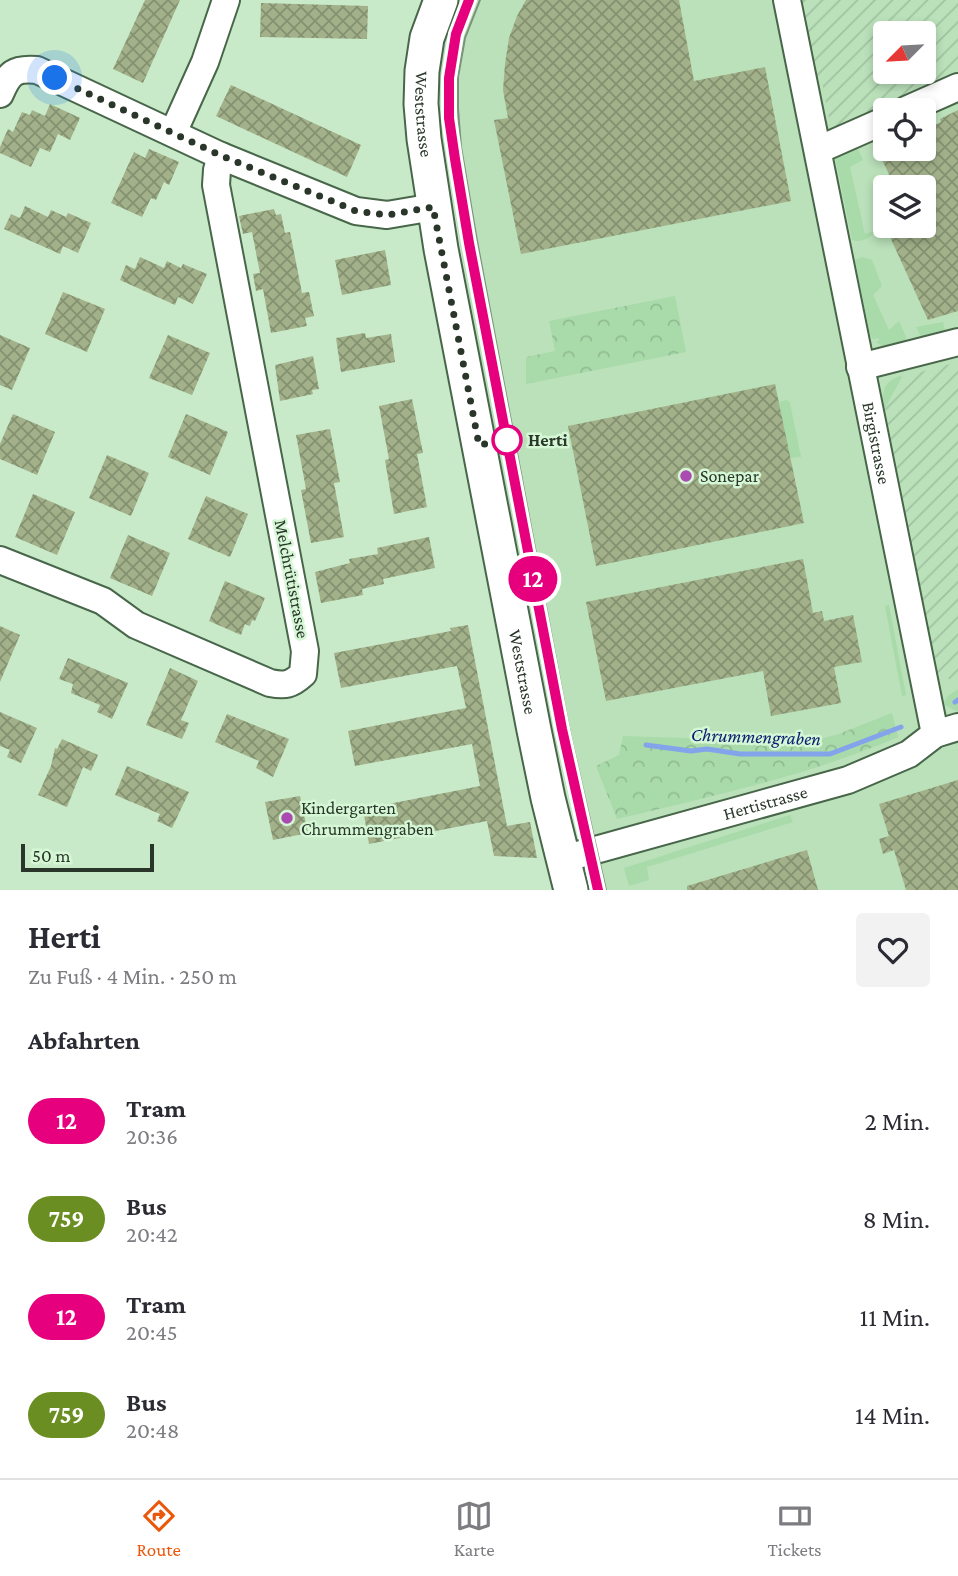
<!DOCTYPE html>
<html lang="de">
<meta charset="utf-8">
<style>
:root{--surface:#fff;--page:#f2f2f3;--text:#2b2b33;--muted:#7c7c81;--line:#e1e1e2;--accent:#ea580c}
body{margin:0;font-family:"Crimson Pro",serif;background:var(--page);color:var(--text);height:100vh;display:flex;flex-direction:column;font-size:26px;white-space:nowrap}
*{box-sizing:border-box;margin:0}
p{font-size:23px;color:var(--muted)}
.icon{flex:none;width:38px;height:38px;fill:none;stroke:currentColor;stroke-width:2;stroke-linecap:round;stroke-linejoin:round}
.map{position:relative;height:890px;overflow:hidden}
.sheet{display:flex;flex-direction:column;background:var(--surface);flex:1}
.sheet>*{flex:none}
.badge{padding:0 14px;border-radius:23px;font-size:24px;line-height:46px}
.needle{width:46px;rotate:246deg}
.tools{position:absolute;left:873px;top:21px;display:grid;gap:14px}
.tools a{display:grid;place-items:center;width:63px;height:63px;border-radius:7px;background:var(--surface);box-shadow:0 4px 10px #0003;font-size:35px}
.scale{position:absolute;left:21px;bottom:18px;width:133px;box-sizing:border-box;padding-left:7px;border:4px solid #293629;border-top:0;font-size:19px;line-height:24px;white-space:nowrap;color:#293629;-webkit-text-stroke:5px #d5f7d6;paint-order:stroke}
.you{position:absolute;width:35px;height:35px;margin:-18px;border:5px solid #fff;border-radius:50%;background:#1a73e8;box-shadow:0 0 0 10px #1a73e833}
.map>.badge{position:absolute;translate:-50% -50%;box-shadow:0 0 0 4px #fff}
h2{padding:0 28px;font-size:26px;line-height:63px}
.round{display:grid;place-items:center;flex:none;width:74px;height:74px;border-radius:7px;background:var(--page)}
.head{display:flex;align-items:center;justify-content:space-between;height:119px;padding:0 28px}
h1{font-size:33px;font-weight:700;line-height:52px}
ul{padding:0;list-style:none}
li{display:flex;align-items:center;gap:21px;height:98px;padding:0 28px}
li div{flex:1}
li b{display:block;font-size:26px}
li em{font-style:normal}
li .badge{min-width:77px;font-weight:700;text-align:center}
.tabs{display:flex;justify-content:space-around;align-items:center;height:98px;border-top:2px solid var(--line);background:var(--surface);font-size:19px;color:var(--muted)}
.tabs a{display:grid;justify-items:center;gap:4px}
.tabs .on{color:var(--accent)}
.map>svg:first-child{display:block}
.built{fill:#bae1ba;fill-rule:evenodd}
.industrial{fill:url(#industrial-furrows);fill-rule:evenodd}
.grass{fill:#a9daaa}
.forest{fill:url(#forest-crowns)}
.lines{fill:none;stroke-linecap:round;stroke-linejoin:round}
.stream{stroke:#83a3ea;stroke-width:5}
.building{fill:url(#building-cross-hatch)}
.minor-casing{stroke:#486649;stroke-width:30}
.major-casing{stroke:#486649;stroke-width:37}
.minor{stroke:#fff;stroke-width:26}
.major{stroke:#fff;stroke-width:33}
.tram{stroke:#7a927b;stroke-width:2}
.line-casing{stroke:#fff;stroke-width:16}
.line{stroke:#e6007e;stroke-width:10}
.walk{stroke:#293629;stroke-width:7;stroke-dasharray:0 12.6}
.stop-dot{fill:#fff;stroke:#e6007e;stroke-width:3.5}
.poi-dot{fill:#ab4ab1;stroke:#d5f7d6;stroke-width:2.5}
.labels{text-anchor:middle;stroke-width:5;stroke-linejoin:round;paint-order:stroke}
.street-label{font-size:18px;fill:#293629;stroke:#d5f7d6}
.stop-label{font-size:18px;font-weight:bold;fill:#293629;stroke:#d5f7d6;text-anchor:start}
.poi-label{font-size:18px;fill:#293629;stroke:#d5f7d6;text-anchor:start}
.water-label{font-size:19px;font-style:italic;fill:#081d6e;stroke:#d5f7d6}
</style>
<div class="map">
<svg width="958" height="890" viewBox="0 0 958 890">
<defs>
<pattern id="industrial-furrows" width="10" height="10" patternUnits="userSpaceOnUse" patternTransform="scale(1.75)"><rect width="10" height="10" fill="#bae1ba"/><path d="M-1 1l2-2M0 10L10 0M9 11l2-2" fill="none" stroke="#a0c2a0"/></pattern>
<pattern id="forest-crowns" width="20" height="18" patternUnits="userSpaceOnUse" patternTransform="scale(1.75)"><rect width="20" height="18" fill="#a9daaa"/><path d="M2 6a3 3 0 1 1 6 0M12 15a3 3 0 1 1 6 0" fill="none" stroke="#91bc92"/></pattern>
<pattern id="building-cross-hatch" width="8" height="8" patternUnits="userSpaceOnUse" patternTransform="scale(1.75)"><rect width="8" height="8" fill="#a2b18a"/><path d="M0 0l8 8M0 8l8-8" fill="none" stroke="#849171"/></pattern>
</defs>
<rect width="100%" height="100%" fill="#c8eac9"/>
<path class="built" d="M460,0h498v890h-366l-52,-208 -48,-247 -51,-305 -1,-64 8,-38zM886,33h38v39h-38zM886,110h38v39h-38zM886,187h38v39h-38z"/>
<path class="industrial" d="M802,0h156v77l-117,52 -11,-4 -8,-44 -5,1 -1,-7zM886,33h38v39h-38z
M958,362v316l-5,3 -17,-9 -51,-264 17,-31z"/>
<path class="grass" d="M852,148l6,1 5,11 -13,7 15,67 12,-4c-6,8 -15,13 -25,10l-17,-83 11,-8z
M862,257l10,3 10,26 -9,9 16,35 10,-9 7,16 -1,8c-12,3 -19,4 -29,-3l3,-1v-3l-6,1 -3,-4 -15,-75z
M943,322l4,17 -20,3 -5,-4 -6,-11z
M900,376l2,1 -17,31c-5,-15 -1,-27 15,-32z
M787,400l3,3 11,54 -11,1 -11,-56z
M889,605l17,90 -4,1 -17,-90z
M958,689v23l-13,-7 -1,-3 4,-6z
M790,815l3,7 -146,45 2,13 -20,6 -5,-18z"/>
<path class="forest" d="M675,296l11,56 -160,32v-27l29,-6 -6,-30z
M892,713l6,24c-90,39 -186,59 -281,82l-21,-53 23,-11 4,-19 183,6 30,-7z"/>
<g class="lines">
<path class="stream" d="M955,702l3,-2
M646,745l45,6 16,-2 33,5h90l71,-27"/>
</g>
<path class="building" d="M145,0h35l-37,83 -30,-14z
M526,0h153l15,81 71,-14 26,134 -270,53 -27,-134 14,-2 -5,-28 2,-26 4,-26 8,-22z
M261,3l107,3 -1,33 -107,-2z
M231,85l130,60 -14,32 -131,-61z
M50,104l30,14 -10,22 -12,-6 -8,18 -10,-4 -9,19 -31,-14v-6l8,-18 5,3 9,-20 8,3 2,-5 13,6z
M958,110v201l-30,9 -43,-94h39v-39h-29l-18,-38h47v-19l17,-8 -1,-3z
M149,149l30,13 -10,23 -5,-3 -8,18 -5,-2 -9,19 -31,-14 23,-51 11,6z
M25,206l23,11 3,-7 15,7 2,-4 23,10 -13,30 -15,-7 -3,8 -56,-25 7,-15 9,4z
M274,209l2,6 5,-1 4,19 5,-1 12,61 7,-1 5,24 -9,2 2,8 -36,7 -8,-44 -7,2 -3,-17 7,-1 -8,-41 -9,2 -4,-18z
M385,250l6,35 -49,10 -7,-35z
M140,257l24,11 3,-7 14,7 2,-4 24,10 -14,30 -15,-7 -3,8 -55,-25 6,-15 9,4z
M63,292l42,17 -18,43 -42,-18z
M365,333l1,5 25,-4 4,28 -54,10 -5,-34z
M0,335l30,13 -18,42 -12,-5z
M168,335l42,18 -18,42 -43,-17z
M313,356l6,33 -7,1 1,4 -33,7 -5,-36z
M775,384l29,139 -208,43 -28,-140z
M412,399l11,54 -6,1 10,53 -33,7 -9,-54 4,-1 -10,-53z
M13,414l42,18 -18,43 -37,-16v-15z
M186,414l42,18 -18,43 -42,-18z
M330,429l10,53 -6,1 10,54 -33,6 -10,-53 5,-1 -10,-54z
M107,455l42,18 -18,43 -42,-18z
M33,494l42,18 -18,43 -42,-18z
M206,496l42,18 -18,43 -42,-18z
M128,535l42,18 -18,43 -42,-18z
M429,537l6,31 -52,11 1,5 -22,5 1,6 -42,8 -6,-31 35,-9 -1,-4 29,-5 -1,-6z
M803,559l10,54 9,-2 2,10 29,-6 9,47 -28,5 7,36 -70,13 -8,-45 -157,30 -20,-99z
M225,581l40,17 -10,23 -3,-1 -2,6 -5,-2 -4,11 -32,-14z
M468,625l39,201 23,-4 7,36 -43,-2 -7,-35 -118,23 -6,-35 117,-23 -8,-42 -117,22 -7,-35 118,-23 -9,-42 -116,22 -7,-35 117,-22 -1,-3z
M0,626l20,9 -20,47z
M68,658l60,25 -16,36 -15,-7 3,-7 -29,-12 2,-9 -14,-5z
M170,668l28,13 -17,39 8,3 -7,16 -36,-14z
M0,712l37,16 -16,35 -14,-6 3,-7 -10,-4z
M227,714l62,25 -16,38 -17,-9 3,-7 -44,-19z
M62,739l36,16 -7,16 -8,-4 -16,40 -29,-12 13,-29 4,-18 2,1z
M127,766l62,26 -17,36 -15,-7 3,-7 -45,-19z
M958,780v110h-52l-12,-40 -11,4 -4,-15 10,-3 -10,-32z
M300,796l8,37 -35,7 -8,-38z
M807,850l11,40h-131v-4z"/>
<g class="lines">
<defs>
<g id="minor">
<path id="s1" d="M787,0l148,734"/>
<path d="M0,94c9,-21 14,-26 37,-24l184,86 135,55 31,4 47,-8"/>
<path d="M906,110l52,-23"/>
<path d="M173,133l32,-71 21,-62"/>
<path d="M818,150l68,-30"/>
<path d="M860,367l98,-25"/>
<path d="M0,560l103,41 33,24 134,58c15,3 21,2 33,-9l2,-23 -89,-466 1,-15 4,-14"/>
<path id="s2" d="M563,859l285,-79 61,-26 26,-20 23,-7"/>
</g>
<g id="major">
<path id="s3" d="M441,0l-14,38 -5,33 -1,33 3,35 17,110 93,481 14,68 23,92"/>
</g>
</defs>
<use href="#minor" class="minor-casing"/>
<use href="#major" class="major-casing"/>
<use href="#minor" class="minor"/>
<use href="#major" class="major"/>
<path class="tram" d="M480,0l-15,38 -7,39v32l3,38 16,94 92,487 37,162"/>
</g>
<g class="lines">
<defs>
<path id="line" d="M469,0l-13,34 -7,44v40l6,41 14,84 93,486 36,161"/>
</defs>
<use href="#line" class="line-casing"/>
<use href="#line" class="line"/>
<path class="walk" d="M55,78l167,78 134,55 31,4 46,-8 46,238 28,-5"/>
</g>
<circle class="stop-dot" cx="507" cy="440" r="14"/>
<g class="poi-dot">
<circle cx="686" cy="476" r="7"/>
<circle cx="287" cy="818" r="7"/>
</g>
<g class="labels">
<g class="street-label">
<text dy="6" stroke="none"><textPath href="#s3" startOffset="117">Weststrasse</textPath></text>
<text dy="6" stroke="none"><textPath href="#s1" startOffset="452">Birgistrasse</textPath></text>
<text transform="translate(292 579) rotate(79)" y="6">Melchrütistrasse</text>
<text dy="6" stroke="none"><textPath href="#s3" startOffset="684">Weststrasse</textPath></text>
<text dy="6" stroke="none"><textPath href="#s2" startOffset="210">Hertistrasse</textPath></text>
</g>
<g class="stop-label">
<text x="528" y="446">Herti</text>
</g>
<g class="poi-label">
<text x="700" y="482">Sonepar</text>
<text x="301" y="814">Kindergarten<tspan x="301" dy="21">Chrummengraben</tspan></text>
</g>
<g class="water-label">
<text transform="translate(756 736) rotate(2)" y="7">Chrummengraben</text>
</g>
</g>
</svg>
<div class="tools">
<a><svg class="needle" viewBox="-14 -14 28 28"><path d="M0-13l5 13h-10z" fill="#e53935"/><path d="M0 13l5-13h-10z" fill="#7c7c81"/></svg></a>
<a><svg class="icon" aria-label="locate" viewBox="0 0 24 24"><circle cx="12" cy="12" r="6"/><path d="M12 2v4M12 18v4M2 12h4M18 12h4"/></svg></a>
<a><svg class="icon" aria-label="layers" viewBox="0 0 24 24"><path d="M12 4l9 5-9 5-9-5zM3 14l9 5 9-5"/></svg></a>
</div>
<div class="scale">50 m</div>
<div class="you" style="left:55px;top:78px"></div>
<b class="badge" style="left:533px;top:579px;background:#e6007e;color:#fff">12</b>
</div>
<section class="sheet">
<div class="head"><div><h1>Herti</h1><p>Zu Fuß · 4 Min. · 250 m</p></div><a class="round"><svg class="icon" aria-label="heart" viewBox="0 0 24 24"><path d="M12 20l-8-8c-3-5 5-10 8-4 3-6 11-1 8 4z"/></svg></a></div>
<h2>Abfahrten</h2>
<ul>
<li><span class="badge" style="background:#e6007e;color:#fff">12</span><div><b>Tram</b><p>20:36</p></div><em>2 Min.</em></li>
<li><span class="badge" style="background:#6b8e23;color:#fff">759</span><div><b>Bus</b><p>20:42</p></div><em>8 Min.</em></li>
<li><span class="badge" style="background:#e6007e;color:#fff">12</span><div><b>Tram</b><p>20:45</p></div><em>11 Min.</em></li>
<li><span class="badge" style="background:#6b8e23;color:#fff">759</span><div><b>Bus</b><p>20:48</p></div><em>14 Min.</em></li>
</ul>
</section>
<nav class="tabs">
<a class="on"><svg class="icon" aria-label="directions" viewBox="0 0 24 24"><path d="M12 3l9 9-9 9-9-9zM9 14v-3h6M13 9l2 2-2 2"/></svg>Route</a>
<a><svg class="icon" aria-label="map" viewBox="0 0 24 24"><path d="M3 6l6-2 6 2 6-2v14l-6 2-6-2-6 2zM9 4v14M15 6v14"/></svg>Karte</a>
<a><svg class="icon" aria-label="tickets" viewBox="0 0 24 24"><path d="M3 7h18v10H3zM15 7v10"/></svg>Tickets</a>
</nav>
